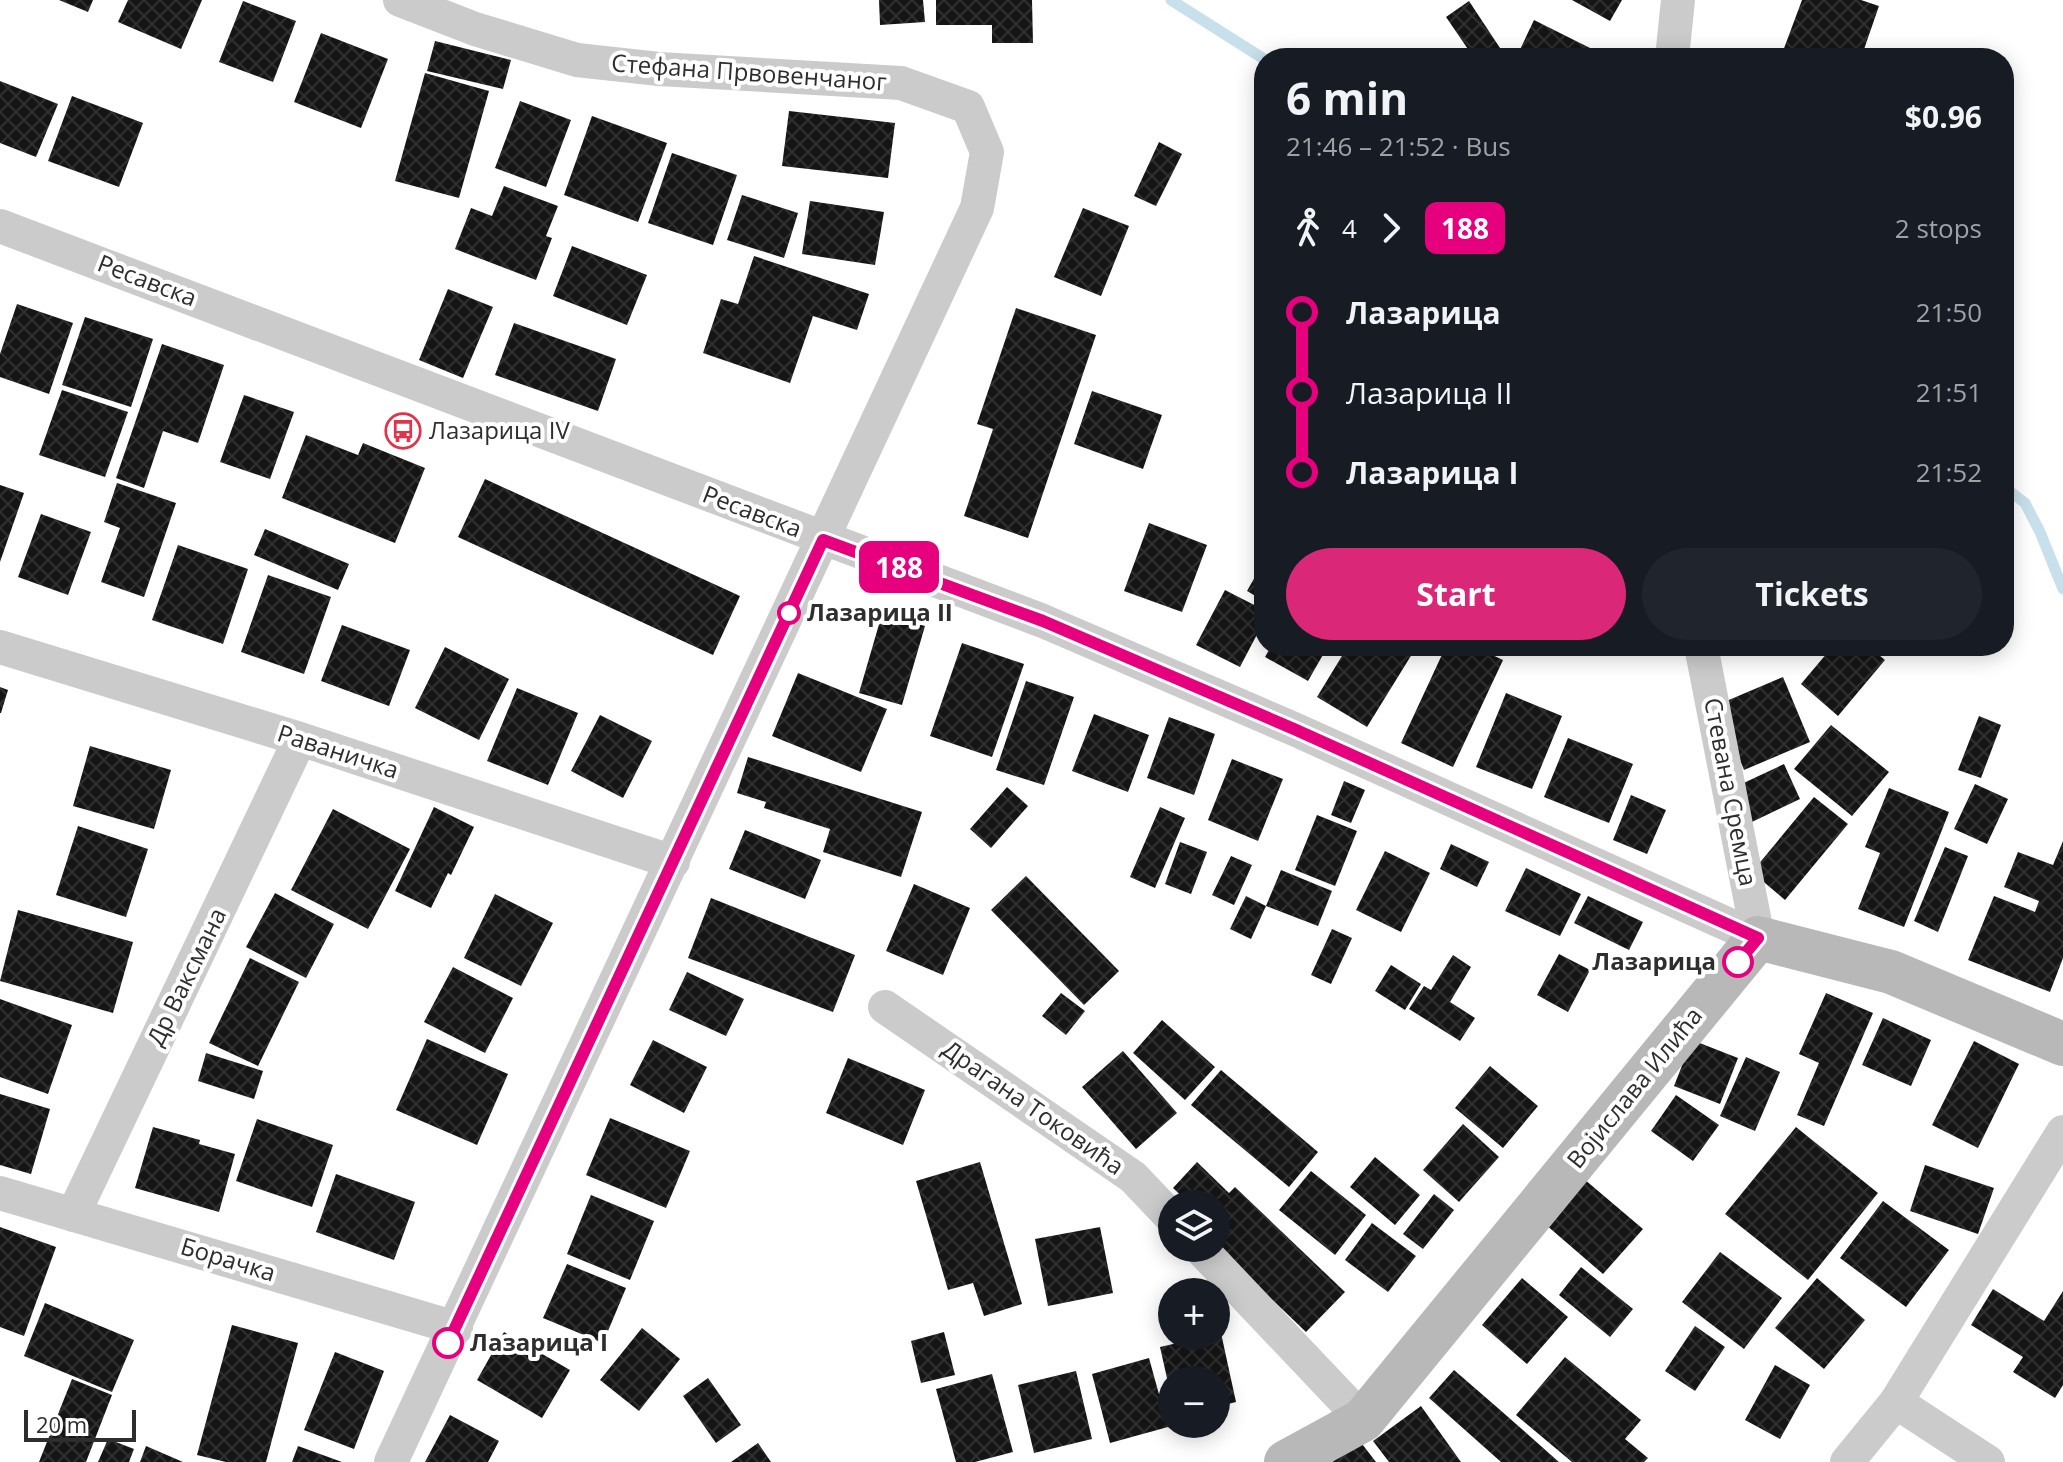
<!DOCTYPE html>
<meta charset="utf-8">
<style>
:root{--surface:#171b24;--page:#20242c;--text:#f1f3f6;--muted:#9ea1a6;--accent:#db2777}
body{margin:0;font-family:"Open Sans",sans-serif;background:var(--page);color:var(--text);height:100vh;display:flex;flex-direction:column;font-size:30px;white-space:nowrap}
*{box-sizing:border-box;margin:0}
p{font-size:26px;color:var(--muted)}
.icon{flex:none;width:44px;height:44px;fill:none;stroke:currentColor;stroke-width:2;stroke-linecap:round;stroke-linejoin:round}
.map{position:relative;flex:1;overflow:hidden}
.side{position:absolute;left:1254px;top:48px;width:760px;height:608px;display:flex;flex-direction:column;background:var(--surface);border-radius:32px;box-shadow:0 4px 20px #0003}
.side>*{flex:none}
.badge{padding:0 16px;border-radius:12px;font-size:28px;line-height:52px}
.buttons{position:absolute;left:1158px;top:1190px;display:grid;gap:16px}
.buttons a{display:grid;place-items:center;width:72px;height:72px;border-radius:50%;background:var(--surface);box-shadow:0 4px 20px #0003;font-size:40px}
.scale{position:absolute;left:24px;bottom:20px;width:112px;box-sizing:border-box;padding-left:8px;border:4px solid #2e2e2e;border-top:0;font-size:22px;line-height:28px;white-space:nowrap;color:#2e2e2e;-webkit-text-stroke:6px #fff;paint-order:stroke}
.map>.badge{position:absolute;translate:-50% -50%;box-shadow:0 0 0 4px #fff}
.legs{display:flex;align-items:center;gap:12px;height:88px;padding:0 32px;font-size:26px}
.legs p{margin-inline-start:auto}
.headline{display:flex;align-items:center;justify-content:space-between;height:136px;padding:0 32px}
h1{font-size:44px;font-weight:700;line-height:60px}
.primary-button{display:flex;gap:16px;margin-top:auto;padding:16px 32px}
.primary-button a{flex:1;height:92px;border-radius:48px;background:var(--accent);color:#fff;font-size:32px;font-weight:700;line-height:92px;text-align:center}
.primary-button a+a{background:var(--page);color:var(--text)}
ul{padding:0 32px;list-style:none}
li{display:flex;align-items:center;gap:28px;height:80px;font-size:30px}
li i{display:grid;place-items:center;width:12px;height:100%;margin:0 10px;background:currentColor}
li i::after{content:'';width:20px;height:20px;margin:-10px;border:6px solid;border-radius:50%;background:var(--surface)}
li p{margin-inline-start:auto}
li:first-child i{background:linear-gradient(#0000 50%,currentColor 0)}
li:last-child i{background:linear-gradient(currentColor 50%,#0000 0)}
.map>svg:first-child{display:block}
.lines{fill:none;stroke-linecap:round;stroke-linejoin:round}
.stream{stroke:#c8e0eb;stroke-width:11}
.building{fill:url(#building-cross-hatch)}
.street{stroke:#cbcbcb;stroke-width:34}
.secondary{stroke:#b8b8b8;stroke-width:44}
.line-1-casing{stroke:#fff;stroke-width:18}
.line-1{stroke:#e6007e;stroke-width:12}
.stop-1-dot{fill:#fff;stroke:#e6007e;stroke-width:4}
.labels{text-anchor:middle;stroke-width:8;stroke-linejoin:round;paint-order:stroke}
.street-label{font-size:24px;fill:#2e2e2e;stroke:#fff}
.poi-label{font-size:24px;fill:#2e2e2e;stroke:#fff;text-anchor:start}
.stop-label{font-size:24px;font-weight:bold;fill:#2e2e2e;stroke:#fff;text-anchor:start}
</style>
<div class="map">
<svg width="2063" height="1462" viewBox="0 0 2063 1462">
<defs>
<pattern id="building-cross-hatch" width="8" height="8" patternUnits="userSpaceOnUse" patternTransform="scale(2)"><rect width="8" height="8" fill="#151515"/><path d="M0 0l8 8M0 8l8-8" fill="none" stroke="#2f2f2f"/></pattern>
</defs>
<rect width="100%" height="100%" fill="#fff"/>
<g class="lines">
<path class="stream" d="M1171,0l93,59
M2004,487l21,16 15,29 23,57"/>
</g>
<path class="building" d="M59,0h34l-5,12z
M128,0h74l-21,49 -63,-27z
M879,0h44l2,22 -45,3z
M936,0h96l1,43h-41v-18h-56z
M1572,0h50l-12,21z
M1802,0h59l18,6 -18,52h-58l-20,-7z
M243,1l53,20 -23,61 -54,-20z
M1469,1l33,50 5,7h-33l-28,-41z
M1534,20l66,33 -3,5h-81z
M321,33l67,26 -27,69 -67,-26z
M435,41l76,19 -8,29 -76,-18z
M425,73l64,18 -30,107 -64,-17z
M0,81l58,23 -22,53 -36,-14z
M72,96l71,27 -24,64 -71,-26z
M520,101l51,19 -25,67 -51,-19z
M789,111l106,12 -7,55 -106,-12z
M592,116l75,27 -29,79 -74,-27z
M1159,142l23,12 -26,52 -22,-10z
M672,153l65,22 -24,70 -65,-22z
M504,186l54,20 -12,30 6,2 -16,42 -81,-31 16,-41 21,8z
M742,195l56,18 -14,45 -57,-18z
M810,201l74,11 -9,53 -73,-11z
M1083,208l46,18 -28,70 -47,-19z
M572,246l75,29 -20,50 -74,-29z
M754,256l115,38 -12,36 -44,-14 -23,67 -87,-30 18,-54 17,5z
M448,289l45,18 -30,71 -44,-18z
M17,304l56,19 -24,71 -49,-17v-23z
M1016,308l80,27 -68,203 -64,-22 29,-87 -16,-5z
M85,317l68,22 -22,68 -69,-22z
M514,323l102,36 -18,52 -103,-36z
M162,344l62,21 -26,78 -35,-12 -19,57 -28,-10z
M62,390l66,22 -23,65 -66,-22z
M1092,391l70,24 -19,54 -69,-25z
M244,395l50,17 -24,67 -50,-17z
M306,435l52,20 5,-12 62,25 -30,75 -113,-45z
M485,479l255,117 -27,59 -255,-118z
M117,483l59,20 -32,94 -43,-15 19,-54 -16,-6z
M0,485l24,8 -24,69z
M41,514l50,18 -23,63 -50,-18z
M1149,523l58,22 -25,67 -58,-21z
M265,529l84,35 -11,26 -84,-35z
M178,545l70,24 -25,75 -71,-24z
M1264,561v40l-17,-10z
M268,575l63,22 -27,77 -63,-22z
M1225,590l39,20v11l-24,46 -44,-22z
M882,614l43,12 -23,79 -43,-12z
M342,625l68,25 -21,56 -68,-25z
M962,643l62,21 -32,93 -62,-21z
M1271,646h57l-20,35 -43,-24z
M1348,646h69l-50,81 -50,-30z
M1446,646h27l30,14 -50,107 -52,-24z
M1833,646h35l17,14 -47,56 -37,-32z
M445,647l64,32 -30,61 -64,-32z
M798,673l89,36 -26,63 -89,-36z
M1783,677l27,65 -66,28 -27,-65z
M1026,681l48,16 -30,88 -48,-15z
M0,687l8,3 -7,23h-1z
M517,688l61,25 -30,72 -61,-24z
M1506,693l56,23 -30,73 -56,-22z
M1094,714l55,21 -21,57 -56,-21z
M600,715l52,26 -29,57 -52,-27z
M1979,716l22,9 -20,53 -23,-8z
M1169,717l46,17 -21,61 -47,-17z
M1831,725l58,47 -37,44 -58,-47z
M1568,738l65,26 -24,59 -65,-26z
M90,746l81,24 -17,59 -81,-23z
M748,757l174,55 -21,65 -78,-25 7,-23 -66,-21 2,-6 -29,-9z
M1232,759l51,20 -25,62 -50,-21z
M1784,764l16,35 -48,23 -17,-35z
M1344,781l21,9 -14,33 -20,-8z
M1975,784l33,15 -21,45 -33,-15z
M1007,787l21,19 -37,42 -21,-19z
M1889,788l60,24 -45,115 -46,-18 22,-56 -15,-6z
M1631,795l35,15 -19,44 -34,-14z
M1814,797l34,27 -63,76 -33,-28z
M434,807l40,20 -23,48 -3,-2 -17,35 -36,-17z
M1160,807l25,11 -30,70 -25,-11z
M333,809l77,40 -42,80 -77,-39z
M1317,815l40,16 -22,55 -40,-16z
M78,826l70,23 -22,68 -70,-22z
M745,830l76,30 -16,39 -76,-30z
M2063,841v117l-13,34 -82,-32 26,-64 41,16 4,-11 -35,-14 14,-35 35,13z
M1180,842l27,10 -16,42 -26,-10z
M1451,844l38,18 -12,25 -37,-18z
M1945,847l23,9 -30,76 -24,-11z
M1385,851l45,22 -29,59 -45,-22z
M1231,856l21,9 -18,40 -22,-10z
M1526,868l55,26 -21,42 -55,-25z
M1281,870l51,21 -14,35 -52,-20 -15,33 -21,-10 16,-33 20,10z
M1026,876l93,95 -35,34 -93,-95z
M914,884l56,24 -27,67 -57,-24z
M275,893l59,31 -28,54 -60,-31z
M495,894l58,29 -32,63 -57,-28z
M1588,896l55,26 -14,28 -55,-27z
M711,898l144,57 -22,57 -145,-54z
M18,910l115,32 -20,71 -113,-32z
M1332,929l20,9 -21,46 -20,-9z
M1559,954l31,16 -22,42 -31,-17z
M1453,955l18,12 -21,35 25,16 -15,23 -51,-32 15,-23 7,4z
M250,958l49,24 -41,84 -49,-23z
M1391,965l30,19 -16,26 -30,-19z
M453,967l60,31 -28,55 -61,-31z
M687,972l57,27 -18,37 -57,-26z
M1061,993l24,18 -19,24 -24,-19z
M1826,993l47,20 -49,113 -27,-11 22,-52 -20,-9z
M0,999l72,26 -24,69 -48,-17z
M1883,1018l48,22 -20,46 -49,-21z
M1162,1020l53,47 -30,33 -52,-47z
M427,1039l81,35 -31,71 -81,-35z
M653,1040l54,27 -23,46 -54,-28z
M1692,1040l46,18 -18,46 -46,-18z
M1974,1041l45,23 -41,84 -46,-23z
M1123,1051l54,62 -41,36 -54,-62z
M206,1053l57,18 -9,28 -56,-18z
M1746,1057l34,15 -25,59 -35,-15z
M848,1058l77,32 -22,55 -77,-32z
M1490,1066l48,40 -35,42 -48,-40z
M1221,1070l97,82 -29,35 -98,-82z
M0,1094l50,15 -19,65 -31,-9z
M1676,1095l43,30 -26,36 -42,-30z
M610,1118l80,33 -24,57 -80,-33z
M257,1119l76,26 -21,62 -76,-26z
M1463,1124l36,33 -40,45 -36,-32z
M153,1127l47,13 -1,4 36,10 -16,58 -84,-24z
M1796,1127l82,66 -70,87 -83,-66z
M1375,1157l45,38 -25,30 -45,-38z
M980,1162l42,142 -38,12 -11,-33 -25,7 -32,-109z
M1197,1162l32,31 6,-6 110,105 -39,40 -90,-86v-42h-26l-17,-16z
M1925,1165l69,23 -16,46 -68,-23z
M1311,1171l55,44 -31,40 -56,-45z
M336,1174l79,28 -21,58 -78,-28z
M1584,1179l59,50 -40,45 -58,-50z
M1434,1194l20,16 -31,39 -20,-15z
M591,1195l63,26 -24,59 -63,-26z
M1883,1201l66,49 -43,57 -66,-49z
M1372,1223l44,33 -28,36 -43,-32z
M0,1227l56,20 -32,89 -24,-9z
M1100,1227l13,66 -65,13 -13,-67z
M1720,1252l62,46 -38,51 -62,-47z
M567,1264l59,24 -23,55 -60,-25z
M1581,1267l52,42 -23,28 -51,-42z
M1522,1278l46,39 -41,47 -45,-39z
M1817,1278l48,42 -41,49 -49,-41z
M1993,1289l51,32 19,-30v94l-8,13 -42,-26 10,-15 -52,-32z
M45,1303l89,37 -22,52 -88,-36z
M232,1325l66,18 -32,119h-40l-29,-7z
M1695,1326l30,21 -30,44 -30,-20z
M642,1328l38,31 -41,52 -39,-31z
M504,1332l66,38 -28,48 -65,-38z
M944,1332l11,43 -34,8 -10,-42z
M1221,1333l15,69 -20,5v-27h-44l-1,16 -11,-49z
M335,1352l49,19 -30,78 -50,-19z
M1565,1357l76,63 -16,19 23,19 -4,4h-72l-56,-47z
M1149,1358l19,69 -58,16 -18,-69z
M1775,1365l35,20 -30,54 -35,-19z
M1454,1370l45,39 60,53h-58l-72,-64z
M1076,1371l16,68 -58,14 -16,-68z
M992,1374l21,78 -38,10h-19l-20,-73z
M708,1378l33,47 -25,18 -33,-47z
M72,1379l40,16 -26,67h-47z
M1421,1406l40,56h-72l-16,-21z
M450,1415l49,26 -11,21h-63z
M108,1439l26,10 -5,13h-31z
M1359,1440l17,22h-44z
M758,1443l13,19h-40z
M146,1446l37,16h-43z
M298,1446l44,16h-50z"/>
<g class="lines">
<path class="street" d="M1672,58l6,-58
M0,226l1043,395 251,108 464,209
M1701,646l57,292
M0,647l300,92 373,123
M885,1007l248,170 39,41
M0,1193l456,135
M73,1215l227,-476
M1200,1248l163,172
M1896,1402l92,60
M391,1462l586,-1254 10,-56 -19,-45 -67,-24 -242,-14 -82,-9 -102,-31 -75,-29
M1847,1462l49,-60 167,-270"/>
<path class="secondary" d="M1286,1462l77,-42 395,-482 133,34 172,72"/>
</g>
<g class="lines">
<defs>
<path id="line-1" d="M448,1343l375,-803 220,81 251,108 464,209 -20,24"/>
</defs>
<use href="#line-1" class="line-1-casing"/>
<use href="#line-1" class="line-1"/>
</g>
<defs>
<symbol id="bus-ring" viewBox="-11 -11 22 22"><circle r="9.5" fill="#fff" stroke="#e33249" stroke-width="1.5"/><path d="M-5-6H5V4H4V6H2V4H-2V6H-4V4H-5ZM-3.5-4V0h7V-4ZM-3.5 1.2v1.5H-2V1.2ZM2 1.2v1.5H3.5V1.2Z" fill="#e33249"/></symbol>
</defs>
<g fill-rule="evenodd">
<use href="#bus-ring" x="383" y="411" width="40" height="40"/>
</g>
<g class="stop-1-dot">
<circle cx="789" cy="613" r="10"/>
<circle cx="1738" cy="962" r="14"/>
<circle cx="448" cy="1343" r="14"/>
</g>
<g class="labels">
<g class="street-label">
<text transform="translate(749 73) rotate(4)" y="8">Стефана Првовенчаног</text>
<text transform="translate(147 281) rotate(21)" y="8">Ресавска</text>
<text transform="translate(752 512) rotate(21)" y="8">Ресавска</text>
<text transform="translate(338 752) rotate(18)" y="8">Раваничка</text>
<text transform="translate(1730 792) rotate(79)" y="8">Стевана Сремца</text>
<text transform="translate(187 977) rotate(-64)" y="8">Др Ваксмана</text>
<text transform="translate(1635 1088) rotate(-51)" y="8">Војислава Илића</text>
<text transform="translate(1033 1108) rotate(35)" y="8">Драгана Токовића</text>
<text transform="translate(228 1260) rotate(17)" y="8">Борачка</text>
</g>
<g class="poi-label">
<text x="429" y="439">Лазарица IV</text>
</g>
<g class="stop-label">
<text x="807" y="621">Лазарица II</text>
<text x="1716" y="970" text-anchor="end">Лазарица</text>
<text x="470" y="1351">Лазарица I</text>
</g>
</g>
</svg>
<div class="buttons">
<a><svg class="icon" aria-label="layers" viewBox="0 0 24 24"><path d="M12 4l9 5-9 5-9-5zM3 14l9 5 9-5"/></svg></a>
<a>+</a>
<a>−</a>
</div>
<div class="scale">20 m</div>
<b class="badge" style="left:899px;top:567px;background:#e6007e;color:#fff">188</b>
<section class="side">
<div class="headline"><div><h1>6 min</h1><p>21:46 – 21:52 · Bus</p></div><b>$0.96</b></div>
<div class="legs"><svg class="icon" aria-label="walk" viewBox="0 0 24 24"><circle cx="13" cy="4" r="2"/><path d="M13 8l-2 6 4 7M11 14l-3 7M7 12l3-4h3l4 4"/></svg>4<svg class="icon" aria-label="forward" viewBox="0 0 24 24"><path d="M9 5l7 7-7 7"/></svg><b class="badge" style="background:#e6007e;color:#fff">188</b><p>2 stops</p></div>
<ul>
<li><i style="color:#e6007e"></i><b>Лазарица</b><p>21:50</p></li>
<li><i style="color:#e6007e"></i><span>Лазарица II</span><p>21:51</p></li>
<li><i style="color:#e6007e"></i><b>Лазарица I</b><p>21:52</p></li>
</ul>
<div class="primary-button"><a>Start</a><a>Tickets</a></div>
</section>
</div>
